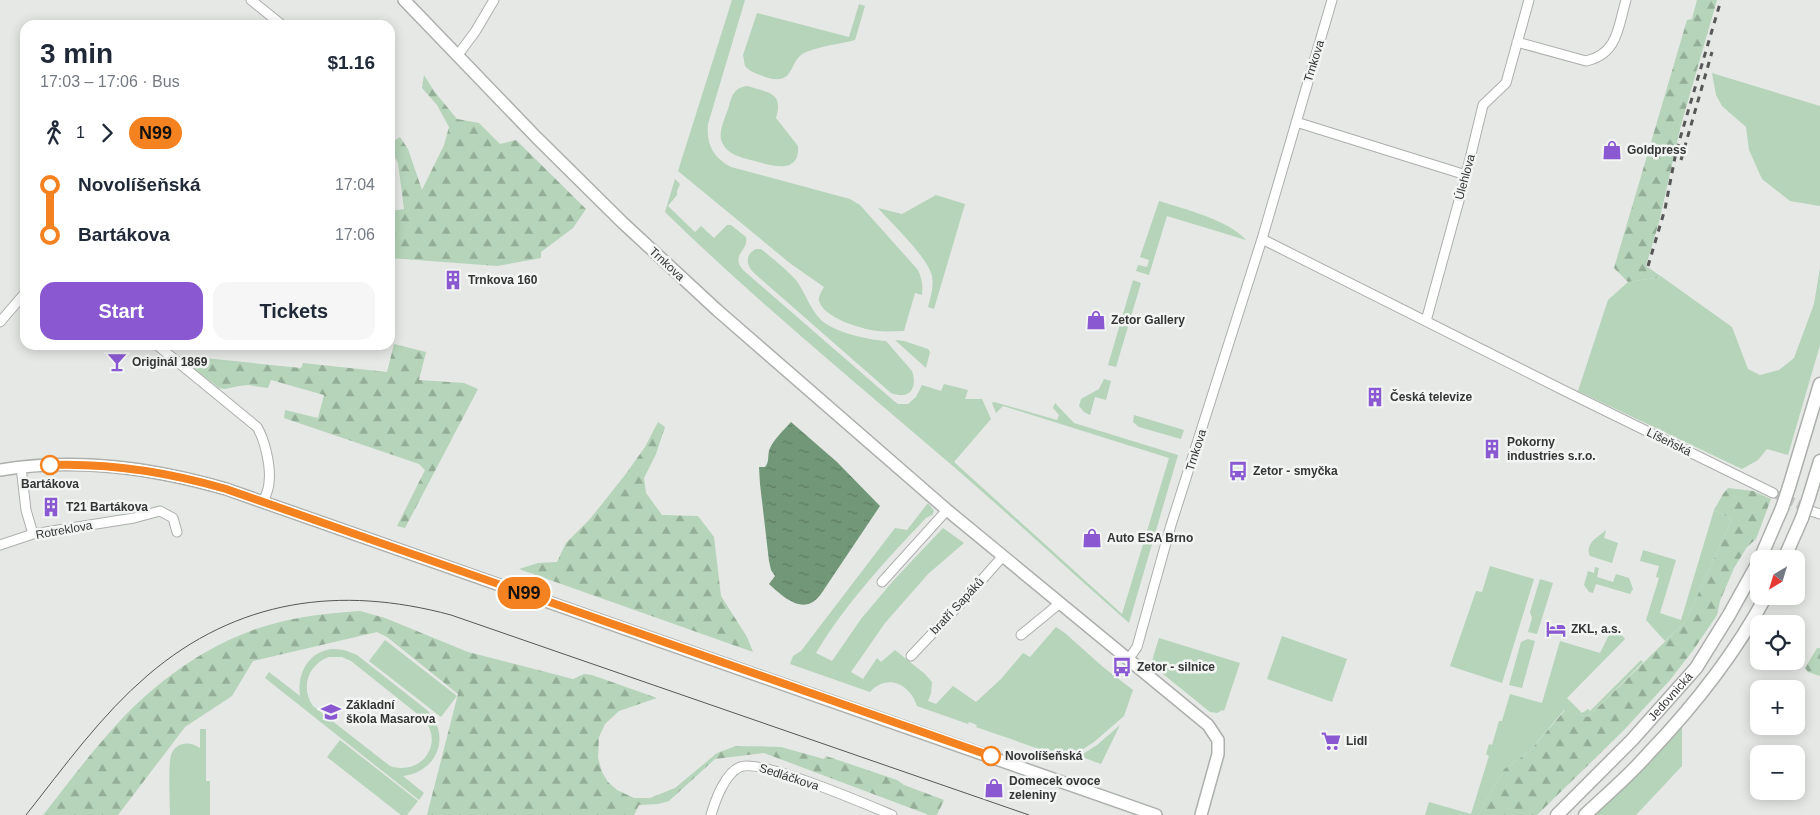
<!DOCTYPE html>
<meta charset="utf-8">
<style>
:root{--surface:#fff;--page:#f6f6f7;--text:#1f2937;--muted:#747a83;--accent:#8a58d1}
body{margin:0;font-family:Arial,sans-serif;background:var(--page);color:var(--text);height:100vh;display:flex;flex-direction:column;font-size:19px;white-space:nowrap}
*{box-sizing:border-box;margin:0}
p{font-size:16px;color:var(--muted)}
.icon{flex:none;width:28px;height:28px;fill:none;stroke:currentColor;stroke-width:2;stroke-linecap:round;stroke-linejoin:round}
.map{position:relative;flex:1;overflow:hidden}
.panel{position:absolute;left:20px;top:20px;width:375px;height:330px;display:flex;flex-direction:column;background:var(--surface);border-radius:15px;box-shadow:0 2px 12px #0003}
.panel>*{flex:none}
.badge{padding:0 10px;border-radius:16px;font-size:18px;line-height:32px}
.needle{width:32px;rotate:218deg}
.controls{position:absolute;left:1750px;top:550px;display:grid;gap:10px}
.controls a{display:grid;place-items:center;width:55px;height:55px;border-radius:10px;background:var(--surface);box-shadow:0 2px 12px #0003;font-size:25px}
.map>.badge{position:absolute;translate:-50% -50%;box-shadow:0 0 0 2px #fff}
.legs{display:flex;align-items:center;gap:8px;height:55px;padding:0 20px;font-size:16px}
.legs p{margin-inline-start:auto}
.summary{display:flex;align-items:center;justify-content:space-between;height:85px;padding:0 20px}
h1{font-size:28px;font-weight:600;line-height:38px}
.action{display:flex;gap:10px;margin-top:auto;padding:10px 20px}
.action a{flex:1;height:58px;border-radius:15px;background:var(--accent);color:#fff;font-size:20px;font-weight:600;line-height:58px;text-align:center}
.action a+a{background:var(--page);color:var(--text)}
ul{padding:0 20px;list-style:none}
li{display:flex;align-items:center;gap:18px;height:50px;font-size:19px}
li i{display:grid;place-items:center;width:8px;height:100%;margin:0 6px;background:currentColor}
li i::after{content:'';width:12px;height:12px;margin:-6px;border:4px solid;border-radius:50%;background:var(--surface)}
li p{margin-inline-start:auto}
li:first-child i{background:linear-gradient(#0000 50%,currentColor 0)}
li:last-child i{background:linear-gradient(currentColor 50%,#0000 0)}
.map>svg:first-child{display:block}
.grass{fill:#b5d4b9;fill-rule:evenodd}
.forest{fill:url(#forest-firs)}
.water{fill:url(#water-ripples)}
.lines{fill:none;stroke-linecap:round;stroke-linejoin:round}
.minor-tunnel{stroke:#c2c4c2;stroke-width:9;stroke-dasharray:9 4.5;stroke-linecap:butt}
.minor-casing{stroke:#acafac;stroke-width:11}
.tertiary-casing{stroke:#acafac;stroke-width:14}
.secondary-casing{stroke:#acafac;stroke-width:15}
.minor{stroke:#fff;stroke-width:9}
.tertiary{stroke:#fff;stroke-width:11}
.secondary{stroke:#fff;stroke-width:12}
.tram{stroke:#565756;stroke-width:1}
.rail{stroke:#565756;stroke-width:3;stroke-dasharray:6 6;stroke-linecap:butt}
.secondary-bridge-casing{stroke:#acafac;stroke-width:15;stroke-linecap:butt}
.secondary-bridge{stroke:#fff;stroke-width:12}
.line-1-casing{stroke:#fff;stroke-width:11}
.line-1{stroke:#f58220;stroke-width:8}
.stop-1-dot{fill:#fff;stroke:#f58220;stroke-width:2.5}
.labels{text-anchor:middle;stroke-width:5;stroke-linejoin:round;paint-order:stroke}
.street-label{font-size:12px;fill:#343534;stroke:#f2f5f3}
.poi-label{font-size:12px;font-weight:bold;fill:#343534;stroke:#f2f5f3;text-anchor:start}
.stop-label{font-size:12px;font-weight:bold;fill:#343534;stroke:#f2f5f3}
</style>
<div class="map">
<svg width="1820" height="815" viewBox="0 0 1820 815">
<defs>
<pattern id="forest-firs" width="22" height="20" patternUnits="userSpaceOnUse" patternTransform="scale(1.25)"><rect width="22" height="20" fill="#b5d4b9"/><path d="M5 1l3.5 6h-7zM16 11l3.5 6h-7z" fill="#94ad97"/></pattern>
<pattern id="water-ripples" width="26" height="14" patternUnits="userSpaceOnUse" patternTransform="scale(1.25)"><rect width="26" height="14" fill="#729778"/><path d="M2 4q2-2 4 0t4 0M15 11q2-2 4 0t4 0" fill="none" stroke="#5e7c63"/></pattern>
</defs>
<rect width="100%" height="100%" fill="#e5e8e5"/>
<path class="grass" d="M732,0h13l-37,124c-2,20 5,34 23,43l119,32 10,6 58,65c4,9 5,15 4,25l-7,-2 -11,38c-9,0 -19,1 -27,0 -16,-2 -53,-13 -58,-30 -1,-5 3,-10 5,-14l-33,-23 -113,-93z
M859,4l6,2 -10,34c-15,4 -34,6 -49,12 -19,8 -9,35 -41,25 -7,-3 -15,-5 -20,-11l-2,-11 14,-42 92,24z
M1712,73l108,33v100l-30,-5 -28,-22 -13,-29 -3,-23 -24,-21 -6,-11z
M748,86c20,7 36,6 28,32l22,28c2,29 -26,20 -43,15 -8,-2 -18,-4 -25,-9 -4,-3 -8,-8 -9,-13 -2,-10 5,-23 8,-33 3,-11 6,-19 19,-20z
M675,179l5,5 -3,7v4l-9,11 27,26 6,-6 13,12 13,-13h4l15,12c3,14 -16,17 -3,33l151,131 4,3h10l8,-7 6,-12 19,6 3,-7 24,6 -3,9h17l9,20 -37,43 168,152 47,-156 -166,-52 -7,7 -4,-10 2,-1 63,18 2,-5 -6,-7 2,-5 19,20 104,32 -49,168c-59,-52 -116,-105 -175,-156 -98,-84 -197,-165 -289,-255z
M936,195l29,9 -31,105 -6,-2c3,-11 6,-21 4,-31 -5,-20 -40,-52 -54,-68l24,6z
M1159,201c25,8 70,19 87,39l-79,-24 -18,59 -13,-4 2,-6 9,2 2,-7 -9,-3z
M756,249h5c12,10 25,20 35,31 9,12 14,29 25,40 13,12 47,20 65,21l26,30c6,18 -3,29 -21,22l-138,-121c-7,-8 -8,-17 3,-23z
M1820,268v77l-32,110 -21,-6 -9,11 -16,9 -164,-78 30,-91 20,-18 34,-5 70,50 16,42 12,6 19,-5 15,-12 20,-54z
M1133,280l8,3 -25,84 -8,-2z
M895,340l9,1 24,8 2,3 -4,16z
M1104,379l7,2 -5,19 -11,-3 -5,18 -6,-3 -5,-6 2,-7 18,-10z
M1134,415l50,15 -3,9 -42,-12 -6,-5z
M928,503l6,8 -2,4 -6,3c-40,42 -80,85 -110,135l16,8 29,-42 32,-38 50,-53 21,15 -36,31 -43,49 -34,49 12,7 14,-21 4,4 14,-12 30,24 7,8 -1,11 -3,8 8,3 17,-18 23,16 25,-23 22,-26 7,4 26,-30 9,6 38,34 30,23 -9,26 -30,26 -26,17 -92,-32 1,-2 -8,-3 -1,2 -51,-18c-7,-22 -30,-33 -47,-14l-80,-28 3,-8 8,-5 94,-123 12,2z
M1714,510l18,9 -46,102 -21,20 -19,-21 13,-42 -3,-1 3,-11 -19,-5 3,-11 33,10 -16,53 21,7z
M1606,530l-2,8 14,5 -6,20 -22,-7c-6,-12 8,-19 16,-26z
M1490,566l44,13 -32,104 -52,-17 26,-75 6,1z
M1595,567l4,1 -2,9 16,5 3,-8 13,4 4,11 -3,5 -34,-10 -3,9 -4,-1 -5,-7 4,-14 6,2z
M1540,579l13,4 -16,51 -9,-2 4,-14 -2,-6z
M1612,629l8,4 5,6 -58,59 15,15 6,-4 2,2 51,-51 2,2 -55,55 -24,-7 -35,42 -25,17 -26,46h-53l4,-13 42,12 18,-58 -3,-2 3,-10 3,1 7,-24h3l8,-27 32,9 18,-62 40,12z
M1282,636l65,23 -15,43 -65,-23z
M1159,638l81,25 -16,48 -2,-1 -5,3 -7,-1 -57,-46 -1,-5z
M1528,639l7,2 -13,47 -13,-3 12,-43z
M385,640l72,56 -16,21 -72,-56z
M333,649l11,1 13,5 70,55c25,26 10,62 -24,66l21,17 -5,7 -154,-122 4,-6 31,24c-3,-22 8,-45 33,-47zM329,657h13l9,4 74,59c19,26 -5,56 -35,46l-77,-60c-13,-18 -5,-42 16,-49z
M1120,725l-19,39 -19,-7 1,-3 14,-9z
M1682,726v40l-46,49h-42z
M200,729h6v52h4v34h-40c0,-14 -2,-48 1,-60 5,-14 20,-14 29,-7z
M340,740l78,61 -11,14h-6l-74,-58z"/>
<path class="forest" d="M1697,0h20l-36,125 -22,97 -13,44 16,11 -34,5 -14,-14 73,-248 5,-1z
M424,75l10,16 23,28 22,4 21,21 16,-4 70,69 -13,19 -32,24v6l-44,8 -107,-8v-47l14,-2 -6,-46 -5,-10 1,-12 6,-4 8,12 14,41 22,-45 5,-18 -12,-22 -15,-17z
M394,344l32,8 -7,28 45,3 14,6 -73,139 -8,-2 28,-56 -6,-6 -135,-46 1,-8 33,8 6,-23 -53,-15 -3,8 -20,-3 -9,1 -14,3 -6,-1 -36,-28 2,-4 116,12 2,-5 84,9z
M658,422l7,5 -9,27 -12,24 2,15 16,22 36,1 16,21 7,59 26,41 6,15 -234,-83 19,-6 19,-1 9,-19 24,-24 35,-44 20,-28z
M1728,488l25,3 18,8 -15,40 -9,8 -13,21 -14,33 -3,14 -23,34 -24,31 -46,50 -87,85h-59l26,-46 25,-17 36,-42 23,7 98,-96 46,-102 -18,-9 9,-16z
M360,611l25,7 83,34 105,27 11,-5 8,1 65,23 -38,13 -14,13 -6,13 -1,21 4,14 6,10 9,8 17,8h16l25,-10 42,-35 19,-7 45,1 43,12 2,-3 71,24 7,5 40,15 -7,15h-8l-165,-62 -49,6 -46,42 -11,3 -19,1 -5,10h-207l31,-121 -71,-57 -10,-5 -124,29 -21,35 -47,31 -67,88h-75c24,-30 48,-63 75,-92 45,-48 101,-87 166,-102 25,-6 50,-8 76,-10z
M1817,648h3v28l-12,-4 -3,-4z"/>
<path class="water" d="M791,422l46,40 43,44 -53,79c-4,6 -9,15 -16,18 -15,7 -32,-10 -42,-19l6,-8 -4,-6 -2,-9 -9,-77 -1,-17h6c5,-5 2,-13 5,-19 5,-10 14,-18 21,-26z"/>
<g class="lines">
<path class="minor-tunnel" d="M1773,493l36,16"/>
<defs>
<path id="minor" d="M251,0l31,25
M1517,42l69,19c32,-7 32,-34 40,-61
M457,56l18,-24 19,-32
M1296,122l170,53
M1262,239l303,152 208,102
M1426,321l40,-146 17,-70 23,-22 23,-83
M0,322l25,-29
M157,345l100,82c8,13 14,40 12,55 0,7 -3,13 -6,20
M21,467l5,43 7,24
M1811,511l9,3
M0,545l33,-11 101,-16 26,-7 13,7 4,14
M882,582l65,-72
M1021,635l39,-32
M911,656l52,-55 40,-45
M1128,660l9,-13 34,-122 91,-286 70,-239
M711,815c4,-14 14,-42 29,-48 19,-9 128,38 152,48"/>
<path id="tertiary" d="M404,0l133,138 86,85 94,87 230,200 261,215 10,15v14l-17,61
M0,470c77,-13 152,-2 226,19l930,326"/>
<g id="secondary">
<path d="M1789,487l31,-103"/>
<path d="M1809,497l11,-36"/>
<path d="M1760,559l22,-51"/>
<path d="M1784,559l18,-41"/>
<path id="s1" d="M1557,815l75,-75 64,-72 33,-53 30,-54"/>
<path d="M1585,815c21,-20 44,-39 63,-61 45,-47 87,-100 118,-158"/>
</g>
</defs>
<use href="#minor" class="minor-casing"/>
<use href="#tertiary" class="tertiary-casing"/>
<use href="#secondary" class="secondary-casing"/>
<use href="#minor" class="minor"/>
<use href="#tertiary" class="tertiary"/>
<use href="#secondary" class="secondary"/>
<path class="tram" d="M26,815c38,-48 75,-100 122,-140 89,-76 192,-90 303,-60l578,200"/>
<path class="rail" d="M1681,160l31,-108
M1648,266l17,-57 11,-57 45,-152"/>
<defs>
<path id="secondary-bridge" d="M1782,508l7,-21
M1802,518l7,-21"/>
</defs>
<use href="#secondary-bridge" class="secondary-bridge-casing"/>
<use href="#secondary-bridge" class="secondary-bridge"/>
</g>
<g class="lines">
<defs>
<path id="line-1" d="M50,465c60,-2 118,7 176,24l765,267"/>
</defs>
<use href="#line-1" class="line-1-casing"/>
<use href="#line-1" class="line-1"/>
</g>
<defs>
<symbol id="shop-bare" viewBox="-9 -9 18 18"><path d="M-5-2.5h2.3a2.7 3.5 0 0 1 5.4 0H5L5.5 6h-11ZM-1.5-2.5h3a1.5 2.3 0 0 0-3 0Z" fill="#8a58d1" stroke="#f2f5f3" stroke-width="2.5" paint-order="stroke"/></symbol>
<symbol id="building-bare" viewBox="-9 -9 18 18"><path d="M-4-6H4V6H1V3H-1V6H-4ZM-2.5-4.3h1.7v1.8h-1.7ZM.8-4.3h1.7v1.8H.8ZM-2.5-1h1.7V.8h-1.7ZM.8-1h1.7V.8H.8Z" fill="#8a58d1" stroke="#f2f5f3" stroke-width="2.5" paint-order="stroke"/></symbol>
<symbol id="bar-bare" viewBox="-9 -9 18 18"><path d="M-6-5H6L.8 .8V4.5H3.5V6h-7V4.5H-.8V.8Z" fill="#8a58d1" stroke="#f2f5f3" stroke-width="2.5" paint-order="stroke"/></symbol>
<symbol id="bus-bare" viewBox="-9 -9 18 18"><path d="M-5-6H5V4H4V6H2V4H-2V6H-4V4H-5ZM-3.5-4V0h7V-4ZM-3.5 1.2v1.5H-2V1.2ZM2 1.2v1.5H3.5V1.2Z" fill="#8a58d1" stroke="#f2f5f3" stroke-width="2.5" paint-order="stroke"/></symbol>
<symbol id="hotel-bare" viewBox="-9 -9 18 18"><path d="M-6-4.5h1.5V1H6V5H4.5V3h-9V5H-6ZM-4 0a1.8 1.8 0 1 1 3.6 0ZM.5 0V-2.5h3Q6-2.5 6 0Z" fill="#8a58d1" stroke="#f2f5f3" stroke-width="2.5" paint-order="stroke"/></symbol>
<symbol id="school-bare" viewBox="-9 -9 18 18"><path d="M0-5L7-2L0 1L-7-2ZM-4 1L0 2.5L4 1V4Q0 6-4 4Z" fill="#8a58d1" stroke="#f2f5f3" stroke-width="2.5" paint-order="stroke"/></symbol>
<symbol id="supermarket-bare" viewBox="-9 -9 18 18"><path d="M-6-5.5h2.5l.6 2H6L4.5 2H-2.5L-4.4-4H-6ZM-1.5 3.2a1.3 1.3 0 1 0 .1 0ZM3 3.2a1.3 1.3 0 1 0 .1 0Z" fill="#8a58d1" stroke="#f2f5f3" stroke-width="2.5" paint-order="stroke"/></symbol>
</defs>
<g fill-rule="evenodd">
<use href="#shop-bare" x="1598" y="136" width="28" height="28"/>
<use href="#building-bare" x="439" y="266" width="28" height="28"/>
<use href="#shop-bare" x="1082" y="306" width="28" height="28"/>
<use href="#bar-bare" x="103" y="348" width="28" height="28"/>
<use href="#building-bare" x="1361" y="383" width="28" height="28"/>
<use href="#building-bare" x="1478" y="435" width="28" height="28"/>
<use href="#bus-bare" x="1224" y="457" width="28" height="28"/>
<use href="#building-bare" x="37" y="493" width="28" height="28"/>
<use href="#shop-bare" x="1078" y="524" width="28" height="28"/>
<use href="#hotel-bare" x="1542" y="615" width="28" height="28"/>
<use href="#bus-bare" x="1108" y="653" width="28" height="28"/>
<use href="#school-bare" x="317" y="698" width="28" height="28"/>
<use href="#supermarket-bare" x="1317" y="727" width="28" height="28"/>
<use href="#shop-bare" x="980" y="774" width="28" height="28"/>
</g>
<g class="stop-1-dot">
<circle cx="50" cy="465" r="9"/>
<circle cx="991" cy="756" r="9"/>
</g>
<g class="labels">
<g class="street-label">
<text transform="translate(1314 61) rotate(-73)" y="4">Trnkova</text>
<text transform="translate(1465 177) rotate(-75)" y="4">Úlehlova</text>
<text transform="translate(667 264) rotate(43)" y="4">Trnkova</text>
<text transform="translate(1669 442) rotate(26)" y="4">Líšeňská</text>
<text transform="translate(1196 450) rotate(-72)" y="4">Trnkova</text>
<text transform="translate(64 530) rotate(-10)" y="4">Rotreklova</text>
<text transform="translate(957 606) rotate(-47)" y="4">bratří Sapáků</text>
<text dy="4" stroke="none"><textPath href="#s1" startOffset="164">Jedovnická</textPath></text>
<text transform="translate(789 777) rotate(18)" y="4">Sedláčkova</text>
</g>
<g class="poi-label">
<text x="1627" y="154">Goldpress</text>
<text x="468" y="284">Trnkova 160</text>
<text x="1111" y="324">Zetor Gallery</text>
<text x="132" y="366">Originál 1869</text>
<text x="1390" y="401">Česká televize</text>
<text x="1507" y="446">Pokorny<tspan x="1507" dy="14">industries s.r.o.</tspan></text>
<text x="1253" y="475">Zetor - smyčka</text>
<text x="66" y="511">T21 Bartákova</text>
<text x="1107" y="542">Auto ESA Brno</text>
<text x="1571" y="633">ZKL, a.s.</text>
<text x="1137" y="671">Zetor - silnice</text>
<text x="346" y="709">Základní<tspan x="346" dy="14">škola Masarova</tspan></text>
<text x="1346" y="745">Lidl</text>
<text x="1009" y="785">Domecek ovoce<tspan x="1009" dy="14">zeleniny</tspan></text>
</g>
<g class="stop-label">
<text x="50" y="488">Bartákova</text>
<text x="1005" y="760" text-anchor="start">Novolíšeňská</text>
</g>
</g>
</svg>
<div class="controls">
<a><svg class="needle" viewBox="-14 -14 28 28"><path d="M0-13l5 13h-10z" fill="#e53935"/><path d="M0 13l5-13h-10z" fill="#747a83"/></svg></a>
<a><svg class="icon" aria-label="locate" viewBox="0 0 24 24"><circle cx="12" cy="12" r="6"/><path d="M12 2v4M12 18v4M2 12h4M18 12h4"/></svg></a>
<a>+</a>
<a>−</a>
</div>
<b class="badge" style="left:524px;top:593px;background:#f58220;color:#111">N99</b>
<section class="panel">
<div class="summary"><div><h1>3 min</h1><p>17:03 – 17:06 · Bus</p></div><b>$1.16</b></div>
<div class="legs"><svg class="icon" aria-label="walk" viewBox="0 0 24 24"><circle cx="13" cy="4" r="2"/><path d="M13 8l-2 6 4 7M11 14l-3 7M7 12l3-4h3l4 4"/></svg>1<svg class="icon" aria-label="forward" viewBox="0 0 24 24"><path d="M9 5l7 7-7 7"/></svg><b class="badge" style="background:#f58220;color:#111">N99</b></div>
<ul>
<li><i style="color:#f58220"></i><b>Novolíšeňská</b><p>17:04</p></li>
<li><i style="color:#f58220"></i><b>Bartákova</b><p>17:06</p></li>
</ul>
<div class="action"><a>Start</a><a>Tickets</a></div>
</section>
</div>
